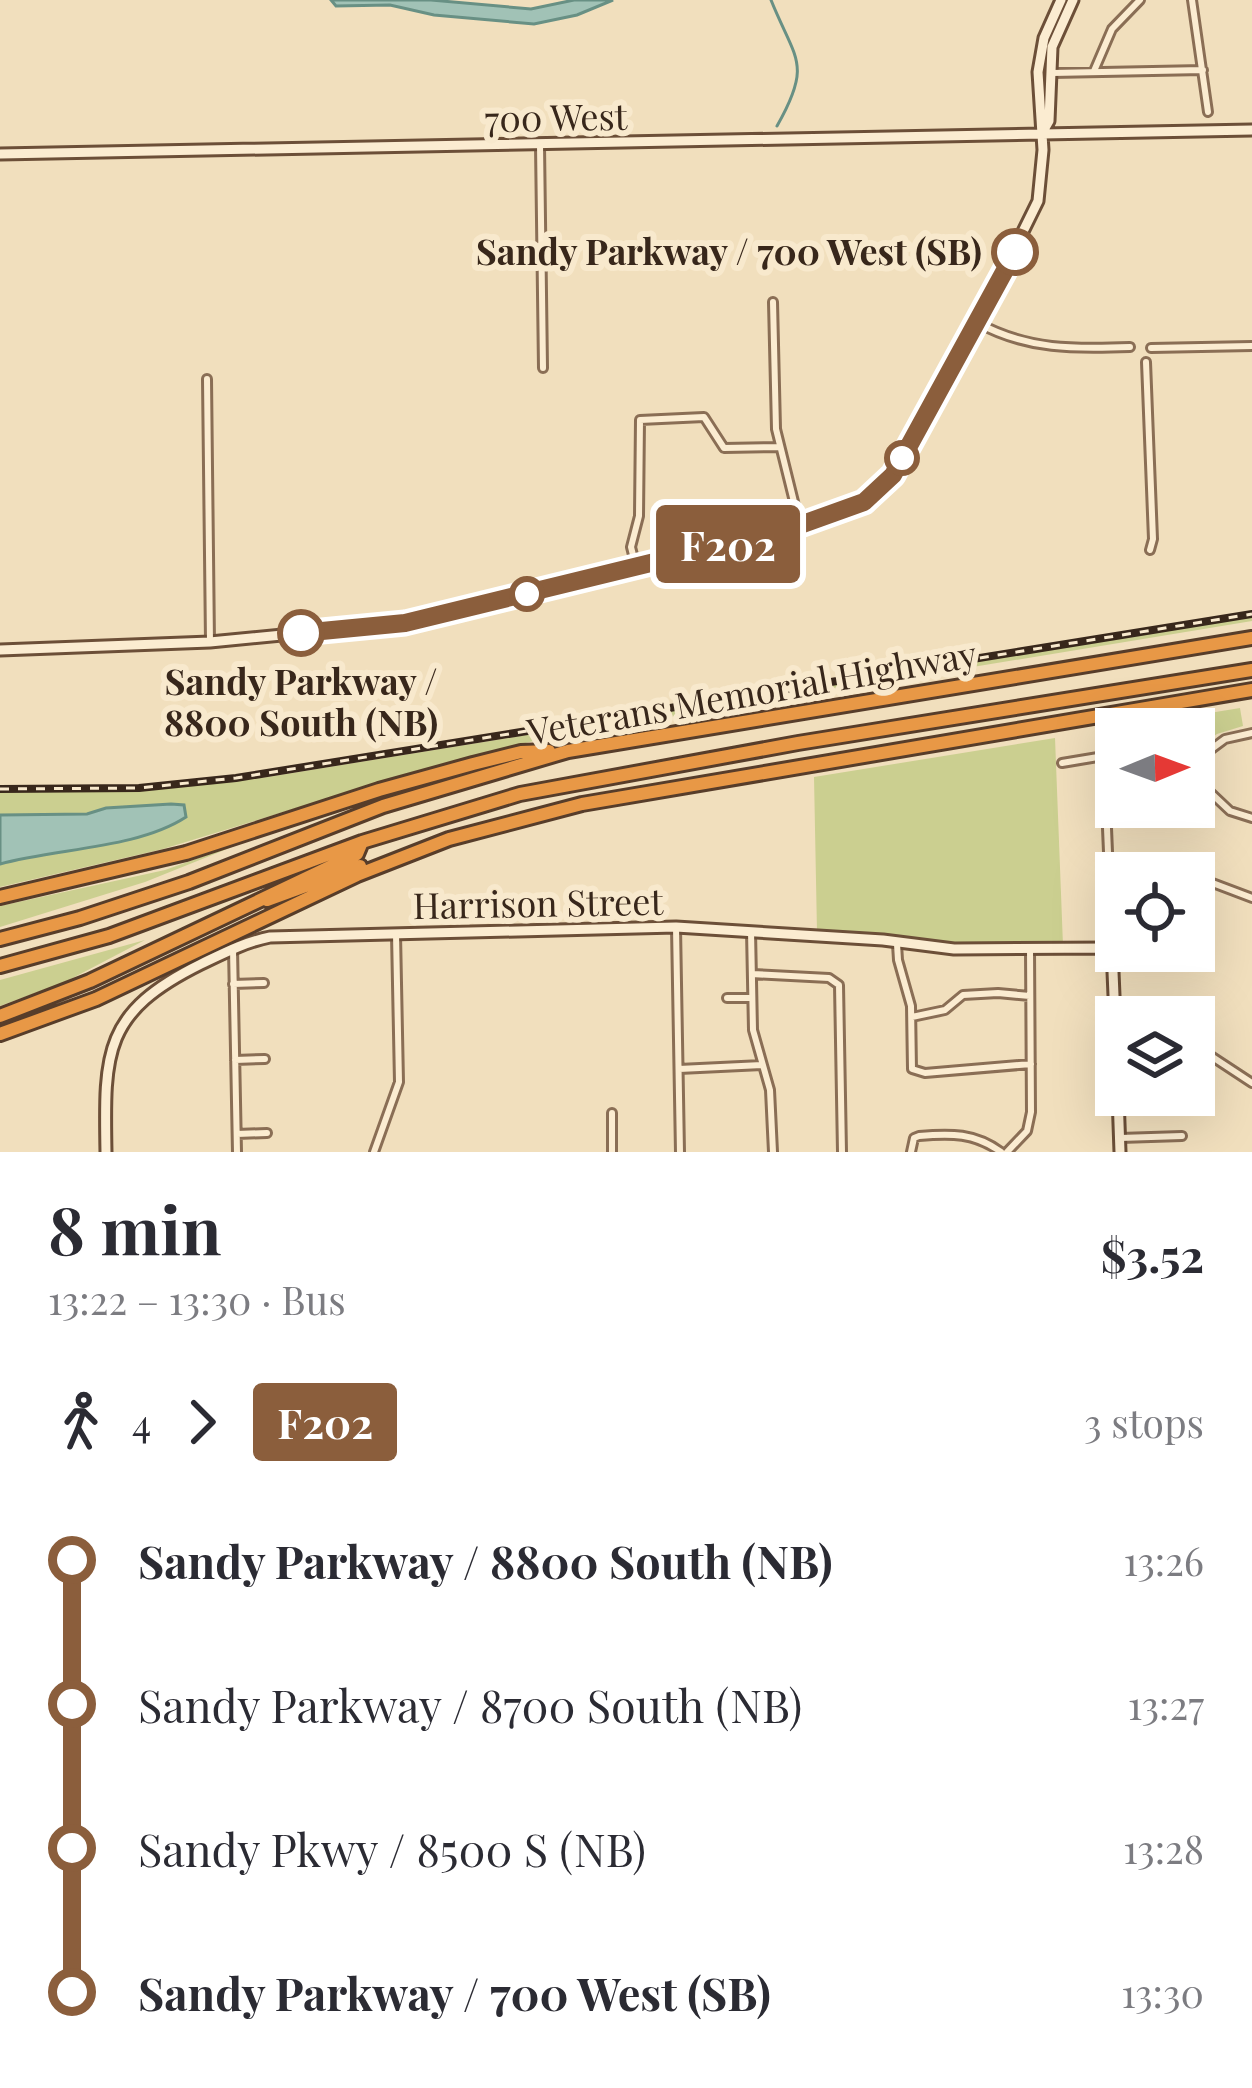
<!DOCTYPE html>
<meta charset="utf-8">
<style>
:root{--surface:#fff;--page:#f2f2f3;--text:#2b2b33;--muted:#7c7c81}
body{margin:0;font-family:"Playfair Display",serif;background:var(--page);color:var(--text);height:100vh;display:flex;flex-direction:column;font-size:45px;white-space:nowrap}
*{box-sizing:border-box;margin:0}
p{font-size:39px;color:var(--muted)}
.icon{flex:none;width:66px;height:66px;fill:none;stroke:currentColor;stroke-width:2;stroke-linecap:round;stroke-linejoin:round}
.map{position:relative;height:1152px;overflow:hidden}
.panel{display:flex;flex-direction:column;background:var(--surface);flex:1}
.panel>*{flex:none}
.badge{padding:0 24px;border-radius:9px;font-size:42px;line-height:78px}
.needle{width:78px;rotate:89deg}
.buttons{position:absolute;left:1095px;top:708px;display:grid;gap:24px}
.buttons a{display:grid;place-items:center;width:120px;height:120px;border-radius:0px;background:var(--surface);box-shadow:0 12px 48px #0002;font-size:60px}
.map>.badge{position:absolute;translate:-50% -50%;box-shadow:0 0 0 6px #fff}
.legs{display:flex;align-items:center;gap:18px;height:132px;padding:0 48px;font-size:39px}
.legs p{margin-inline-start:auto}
.overview{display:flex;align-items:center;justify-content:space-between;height:204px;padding:0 48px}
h1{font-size:66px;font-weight:700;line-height:90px}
ul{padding:0 48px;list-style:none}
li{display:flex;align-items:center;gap:42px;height:144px;font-size:45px}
li i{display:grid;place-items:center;width:18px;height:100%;margin:0 15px;background:currentColor}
li i::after{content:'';width:30px;height:30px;margin:-15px;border:9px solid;border-radius:50%;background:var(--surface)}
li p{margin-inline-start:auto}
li:first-child i{background:linear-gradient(#0000 50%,currentColor 0)}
li:last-child i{background:linear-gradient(currentColor 50%,#0000 0)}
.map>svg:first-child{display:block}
.green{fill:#cbcf90}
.water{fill:#a1c2b6;stroke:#689084;stroke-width:3}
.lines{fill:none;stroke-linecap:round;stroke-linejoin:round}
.stream{stroke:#689084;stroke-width:3}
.street-casing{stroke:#8a6e55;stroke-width:12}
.secondary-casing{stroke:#6c4f38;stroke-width:15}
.highway-casing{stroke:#573d2a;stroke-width:18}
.street{stroke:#fbecd1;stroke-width:6}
.secondary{stroke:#fbecd1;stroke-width:9}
.highway{stroke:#e89846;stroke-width:12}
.rail-casing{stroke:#38271b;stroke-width:8}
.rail{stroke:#f8e9cd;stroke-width:3;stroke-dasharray:9;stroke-linecap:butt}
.line-1-casing{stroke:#fff;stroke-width:27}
.line-1{stroke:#8b5e3c;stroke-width:18}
.stop-1-dot{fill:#fff;stroke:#8b5e3c;stroke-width:6}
.labels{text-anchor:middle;stroke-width:12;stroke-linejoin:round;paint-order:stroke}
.street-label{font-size:36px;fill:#38271b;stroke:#f8e9cd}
.stop-label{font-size:36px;font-weight:bold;fill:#38271b;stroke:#f8e9cd;text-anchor:end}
</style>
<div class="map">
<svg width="1252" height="1152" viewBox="0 0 1252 1152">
<rect width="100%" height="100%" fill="#f1dfbd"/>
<path class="green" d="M1252,617v4l-703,116 -125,32 -261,80 -163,38v-97h137l131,-13z
M1240,708l3,18 -26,8 -23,17v-22h-78v18l-8,-1 -2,-16z
M1055,738l8,207h-107l-139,-13 -3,-155z
M252,839l-107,43 -145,45v-21l165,-36z
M145,940l-80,42 -65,24v-26z"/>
<path class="water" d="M331,0h100l100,9 43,-9h39l-36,15 -43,9 -100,-9 -44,-10 -54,1z
M171,804l13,1 2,12c-49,32 -130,31 -186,47v-49l87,-1 19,-6z"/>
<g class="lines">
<path class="stream" d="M771,0c24,60 42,63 6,126"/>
<defs>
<path id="street" d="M1192,0l16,112
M1094,71l18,-42 28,-29
M1052,73l151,-3
M540,145l3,223
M773,302l3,127 24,97
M978,323c50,27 96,26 152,24
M1151,348l101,-2
M1146,362l7,177 -3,11
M207,379l3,263
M636,567l-5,-20 8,-31 1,-96 64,-3 20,31 55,-1
M1104,756l8,192
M1194,762l31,-23 27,-6
M1062,763l54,-9
M1194,777l36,34 22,7
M1109,863h43l36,10
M1194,876l58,22
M676,927l4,225
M751,931l2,99 17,60 3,62
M897,944l1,16 13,46 1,63 13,4 106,-9
M233,949l4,203
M752,974l77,4 10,7 3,167
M233,984l31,-1
M727,998h25
M912,1017l33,-7 18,-15 35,-2 32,3
M1194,1052l17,4 41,27
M235,1060l30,-1
M679,1069l83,-4
M612,1113v39
M237,1134l30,-1
M1120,1138l62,-2
M374,1152l25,-70 -3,-148
M911,1152l3,-14 5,-2c32,-3 56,-3 82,16
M1007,1152l20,-21 4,-19 -1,-163"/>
<path id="secondary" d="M1042,133l7,-12 3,-74 21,-47
M0,154l1252,-24
M0,650l210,-8 195,-19 381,-92 78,-29 29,-27 85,-152 60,-122 5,-51 -5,-78 6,-34 17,-38
M1118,1095l2,57
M106,1152c-2,-101 -2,-140 95,-188 23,-11 44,-22 69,-27l406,-10 207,13 71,9 158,-1 4,95"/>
<path id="highway" d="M0,897l186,-44 193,-63 94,-26 48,-12 28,-1
M267,900l93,-34
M0,939l80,-21 109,-36 194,-76 185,-55 684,-113
M0,966l109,-30 253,-94 158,-48 278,-51 454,-73
M0,1016l90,-35 267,-127 5,-12
M0,1034l96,-35 261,-124 92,-36 133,-35 670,-114"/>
</defs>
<use href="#street" class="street-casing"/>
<use href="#secondary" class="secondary-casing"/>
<use href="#highway" class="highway-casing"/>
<use href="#street" class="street"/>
<use href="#secondary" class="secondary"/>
<use href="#highway" class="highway"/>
<defs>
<path id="rail" d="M0,789l139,-1 97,-10 1016,-164"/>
</defs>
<use href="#rail" class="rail-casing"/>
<use href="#rail" class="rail"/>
</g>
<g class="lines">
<defs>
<path id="line-1" d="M301,633l104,-10 381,-93 78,-28 29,-27 122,-223"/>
</defs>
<use href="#line-1" class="line-1-casing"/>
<use href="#line-1" class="line-1"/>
</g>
<g class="stop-1-dot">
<circle cx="1015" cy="252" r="21"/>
<circle cx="902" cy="458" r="15"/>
<circle cx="527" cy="594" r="15"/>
<circle cx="301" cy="633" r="21"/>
</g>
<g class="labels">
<g class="street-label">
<text transform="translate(556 118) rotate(-1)" y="13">700 West</text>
<text transform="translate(752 693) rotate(-10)" y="13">Veterans Memorial Highway</text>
<text transform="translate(538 904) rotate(-1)" y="13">Harrison Street</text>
</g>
<g class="stop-label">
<text x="982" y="265">Sandy Parkway / 700 West (SB)</text>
<text x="301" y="695" text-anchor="middle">Sandy Parkway /<tspan x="301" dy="41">8800 South (NB)</tspan></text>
</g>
</g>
</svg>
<div class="buttons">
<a><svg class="needle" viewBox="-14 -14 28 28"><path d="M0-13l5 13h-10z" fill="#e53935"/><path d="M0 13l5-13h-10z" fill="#7c7c81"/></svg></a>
<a><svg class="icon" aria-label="locate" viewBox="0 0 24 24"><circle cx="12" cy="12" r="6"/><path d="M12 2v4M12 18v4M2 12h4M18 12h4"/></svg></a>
<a><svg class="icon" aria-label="layers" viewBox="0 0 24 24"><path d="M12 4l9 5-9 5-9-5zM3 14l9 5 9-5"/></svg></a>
</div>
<b class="badge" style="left:728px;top:544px;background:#8b5e3c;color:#fff">F202</b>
</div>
<section class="panel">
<div class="overview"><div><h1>8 min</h1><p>13:22 – 13:30 · Bus</p></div><b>$3.52</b></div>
<div class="legs"><svg class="icon" aria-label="walk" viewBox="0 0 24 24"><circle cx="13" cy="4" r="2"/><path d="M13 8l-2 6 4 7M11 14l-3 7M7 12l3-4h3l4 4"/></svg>4<svg class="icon" aria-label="forward" viewBox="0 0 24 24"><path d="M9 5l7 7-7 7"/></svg><b class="badge" style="background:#8b5e3c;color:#fff">F202</b><p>3 stops</p></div>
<ul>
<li><i style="color:#8b5e3c"></i><b>Sandy Parkway / 8800 South (NB)</b><p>13:26</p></li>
<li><i style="color:#8b5e3c"></i><span>Sandy Parkway / 8700 South (NB)</span><p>13:27</p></li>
<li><i style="color:#8b5e3c"></i><span>Sandy Pkwy / 8500 S (NB)</span><p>13:28</p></li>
<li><i style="color:#8b5e3c"></i><b>Sandy Parkway / 700 West (SB)</b><p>13:30</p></li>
</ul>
</section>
